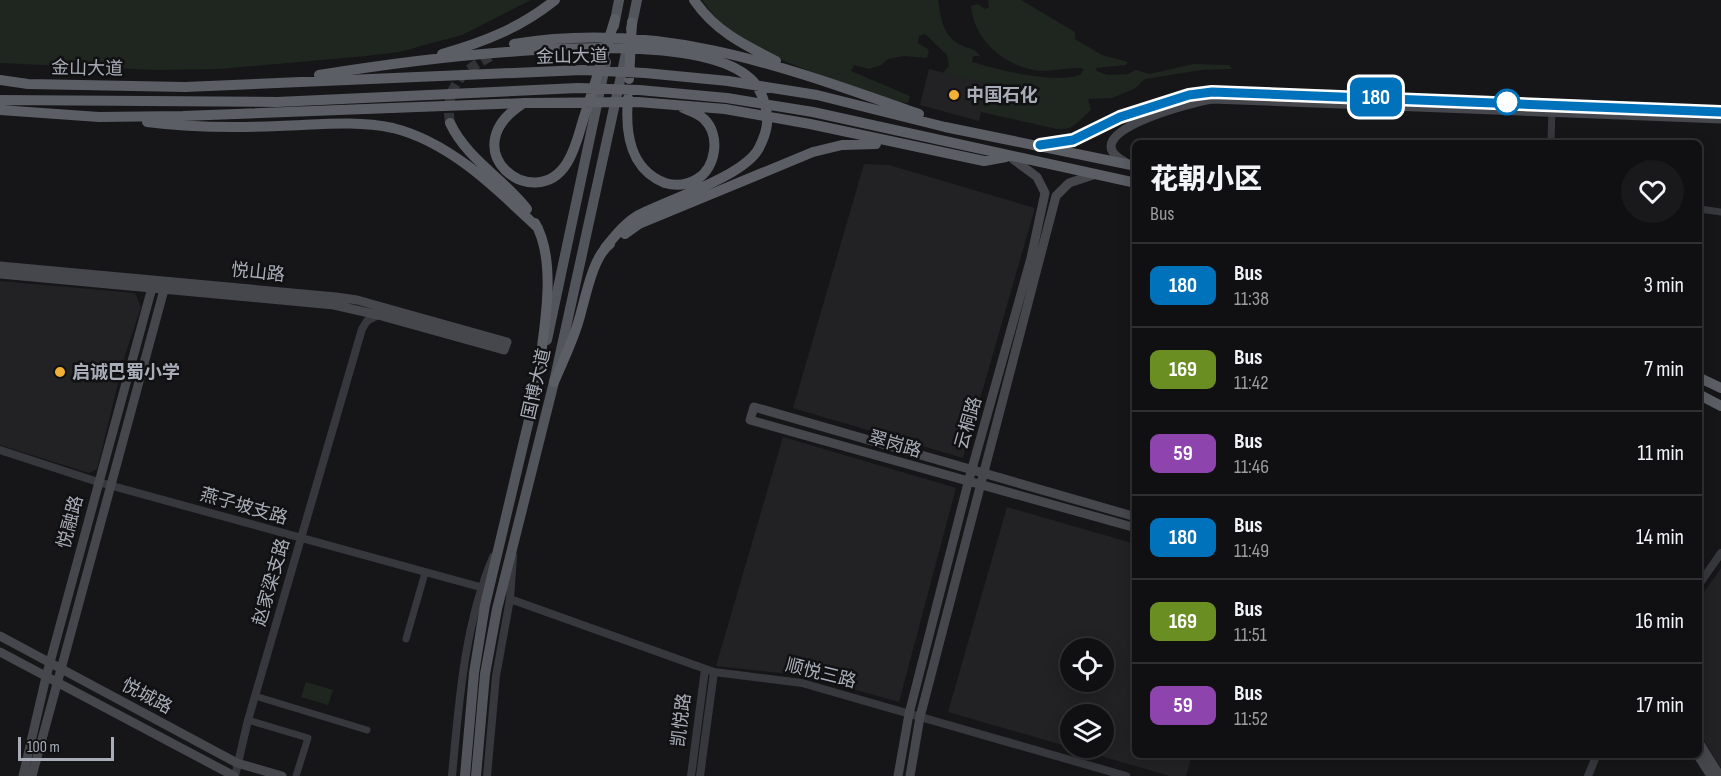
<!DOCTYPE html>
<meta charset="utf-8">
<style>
:root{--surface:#101012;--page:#19191b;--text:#f1f3f6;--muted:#9c9d9f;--line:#303032}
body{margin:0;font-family:"Sofia Sans Condensed","Noto Sans SC",sans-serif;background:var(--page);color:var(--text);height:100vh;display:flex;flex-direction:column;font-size:22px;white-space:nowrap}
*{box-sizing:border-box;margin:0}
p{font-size:20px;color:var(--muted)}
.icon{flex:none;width:33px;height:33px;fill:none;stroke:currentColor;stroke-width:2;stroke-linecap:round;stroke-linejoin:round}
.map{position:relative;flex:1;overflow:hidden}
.details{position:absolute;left:1132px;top:140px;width:570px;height:618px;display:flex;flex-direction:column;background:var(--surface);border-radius:9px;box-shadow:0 3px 15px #0003,0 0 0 2px var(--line)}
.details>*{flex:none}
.badge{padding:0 12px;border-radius:9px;font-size:21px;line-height:39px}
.buttons{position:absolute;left:1060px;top:638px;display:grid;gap:12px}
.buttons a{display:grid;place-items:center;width:54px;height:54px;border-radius:50%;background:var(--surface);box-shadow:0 3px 15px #0003,0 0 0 2px var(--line);font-size:30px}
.scale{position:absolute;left:18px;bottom:15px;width:96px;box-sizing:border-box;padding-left:6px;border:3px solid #a8adb8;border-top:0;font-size:16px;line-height:21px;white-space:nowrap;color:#a8adb8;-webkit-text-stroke:4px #111113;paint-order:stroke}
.map>.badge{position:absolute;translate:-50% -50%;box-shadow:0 0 0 3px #fff}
.round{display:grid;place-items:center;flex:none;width:63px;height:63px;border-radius:32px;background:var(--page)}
.overview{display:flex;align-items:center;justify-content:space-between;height:102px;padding:0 18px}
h1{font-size:28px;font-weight:800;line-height:45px}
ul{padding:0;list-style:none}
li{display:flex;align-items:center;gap:18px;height:84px;padding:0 18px;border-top:2px solid var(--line)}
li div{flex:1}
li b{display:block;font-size:22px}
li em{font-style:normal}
li .badge{min-width:66px;font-weight:700;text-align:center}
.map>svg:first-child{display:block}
.built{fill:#222225;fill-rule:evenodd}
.green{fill:#1e261f}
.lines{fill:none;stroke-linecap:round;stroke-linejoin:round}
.trunk-tunnel{stroke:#333438;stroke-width:10;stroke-dasharray:10 5;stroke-linecap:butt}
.minor{stroke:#37383d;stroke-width:7}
.tertiary{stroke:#37383d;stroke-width:8}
.secondary{stroke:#45474d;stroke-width:9}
.primary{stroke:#53555c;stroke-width:10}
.trunk{stroke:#5b5e65;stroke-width:10}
.line-casing{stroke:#fff;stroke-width:14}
.line{stroke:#0072bc;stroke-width:9}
.poi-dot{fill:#f2b134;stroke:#111113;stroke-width:2}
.stop-dot{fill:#fff;stroke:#0072bc;stroke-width:3}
.labels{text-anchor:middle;stroke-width:5;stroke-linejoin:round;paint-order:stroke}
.street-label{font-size:18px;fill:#a8adb8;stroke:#111113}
.poi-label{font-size:18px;font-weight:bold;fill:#a8adb8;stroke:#111113;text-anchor:start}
</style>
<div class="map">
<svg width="1721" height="776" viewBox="0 0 1721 776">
<rect width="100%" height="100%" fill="#161618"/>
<path class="built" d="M929,69l59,15 -9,37 -59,-16z
M864,164l25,1 146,43 -72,250 -170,-50z
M0,281l135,12 6,14 -16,48 -28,114 -8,4 -89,-28z
M783,437l173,51 -57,214 -93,-26 -90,-10z
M1007,507l128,37 1,210 56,1 -6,21h-16l-222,-64zM1071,648h33v33h-33zM1071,714h33v33h-33z
M1721,568v200l-21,-34v-136z"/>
<path class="green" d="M0,0h531l-69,35 -63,17 -33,4 -146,13 -63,1 -157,-7z
M702,0h236c3,19 5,38 25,46 7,3 12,2 17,10h-7l-1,6c28,8 81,22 108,13l4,-6 -4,-1c-15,-1 -34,5 -46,2 -31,-6 -60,-30 -63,-64l7,-2 7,5 4,-2 -1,-7h33l54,32v7l27,16 26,7 -2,3 -30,3 1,3 10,4 21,-1 8,-4 13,4 45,-10 35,1 3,4 -31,1 -56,9 -11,10 -22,9 -24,1 3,11c-11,9 -17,21 -34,19l-76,-17 7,-28 -45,-11 6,-7 -2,-11 -22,-21 -6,2 -1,7 11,7 -2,8 -24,-2 -15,3 -7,6 -12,4 -15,-4 -3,6 59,25 -2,7 -8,-1c-61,-22 -161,-45 -198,-102z
M306,682l27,8 -5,15 -27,-8z"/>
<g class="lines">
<path class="trunk-tunnel" d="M450,123c-6,-37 14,-54 45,-69"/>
<path class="minor" d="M1551,142l1,-33
M1700,209l21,3
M406,639l19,-66
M255,696l112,34
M248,720l60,18 -12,38"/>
<path class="tertiary" d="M0,450l98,32 382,105
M1700,583l21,-30
M510,599l204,73 88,11 324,93
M235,776l13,-56 114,-391 5,-8 11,-6
M452,776c7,-74 12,-150 41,-219
M487,776l9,-100 14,-77 3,-43
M691,776l14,-107
M700,776l14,-104
M1588,776l9,-22"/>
<path class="secondary" d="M1040,145l33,-5 47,-23 69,-22 23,-3 509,20
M1125,162c-55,-29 69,-60 87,-63l509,20
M0,266l336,31 21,3 150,42 -3,8 -126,-35 -44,-10 -334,-31
M1136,517l-382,-110 -4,13 386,108
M0,636l237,127 45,13
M0,652l234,124
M1700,744l20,32
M1697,754l14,22
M23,776l23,-99 107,-393
M32,776l133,-490
M898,776l11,-62 59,-231 63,-225 14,-65 -8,-16 -28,-21
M910,776l10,-59 136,-521 13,-13 27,-9"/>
<path class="primary" d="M614,26l5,-26
M631,29l6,-29
M547,340l59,-278
M465,776l9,-103 11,-68 53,-223
M476,776l9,-102 12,-65 57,-227 74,-338"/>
<path class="trunk" d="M694,0c21,31 50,45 82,61
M514,44c147,-24 268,22 405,70
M442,54c42,-12 78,-26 113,-54
M319,75c87,-14 358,-53 427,0 10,7 16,18 19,30 5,16 1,29 -6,43 -15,29 -93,52 -122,68 -13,8 -23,21 -32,32
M629,79l3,-57
M0,80l28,4 157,3 397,-17 63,3 83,8 89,14 128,32 191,39
M628,98c-3,34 1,71 37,85 10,3 22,2 32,-4 19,-11 24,-44 7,-60 -5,-5 -14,-8 -21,-11
M0,100l277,2 301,-14 61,2 88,8 86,14 323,71
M524,103c-74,46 10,113 43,60 10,-16 13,-35 19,-52 10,-31 20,-62 29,-92
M0,110l99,7 84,-1 343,-13 112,-1 87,7 85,15 174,37 22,-4
M147,122c46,6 86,6 132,4 38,-1 76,-6 114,2 57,14 104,61 145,100
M450,123c17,36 53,55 77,86
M535,223c25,42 6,121 1,168
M625,234l14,-10 174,-72 29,-7 34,-1
M1700,378l21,10
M554,382c8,-19 17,-37 23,-56 8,-23 14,-68 33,-82
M1700,395l21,11"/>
</g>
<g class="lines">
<defs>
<path id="line" d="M1040,145l33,-5 47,-23 69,-22 23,-3 509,20"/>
</defs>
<use href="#line" class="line-casing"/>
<use href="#line" class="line"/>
</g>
<g class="poi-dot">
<circle cx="954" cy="95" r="6"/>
<circle cx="60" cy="372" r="6"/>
</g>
<circle class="stop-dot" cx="1507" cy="102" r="12"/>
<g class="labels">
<g class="street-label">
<text transform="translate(572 56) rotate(-1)" y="6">金山大道</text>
<text transform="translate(87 68) rotate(1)" y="6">金山大道</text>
<text transform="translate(258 272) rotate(6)" y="6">悦山路</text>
<text transform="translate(536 384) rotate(-77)" y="6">国博大道</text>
<text transform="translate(968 423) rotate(-74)" y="6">云桐路</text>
<text transform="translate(895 444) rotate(16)" y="6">翠岗路</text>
<text transform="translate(244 506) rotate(16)" y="6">燕子坡支路</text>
<text transform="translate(70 522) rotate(-75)" y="6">悦融路</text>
<text transform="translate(271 582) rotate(-74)" y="6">赵家梁支路</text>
<text transform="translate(821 673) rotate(14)" y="6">顺悦三路</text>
<text transform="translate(147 696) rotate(28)" y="6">悦城路</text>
<text transform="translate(681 720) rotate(-83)" y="6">凯悦路</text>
</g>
<g class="poi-label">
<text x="966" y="101">中国石化</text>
<text x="72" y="378">启诚巴蜀小学</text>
</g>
</g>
</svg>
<div class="buttons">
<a><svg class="icon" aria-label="locate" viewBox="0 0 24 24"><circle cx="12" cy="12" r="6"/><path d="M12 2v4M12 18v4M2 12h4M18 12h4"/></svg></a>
<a><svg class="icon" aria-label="layers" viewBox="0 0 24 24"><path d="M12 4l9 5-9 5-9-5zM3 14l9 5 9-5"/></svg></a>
</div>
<div class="scale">100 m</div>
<b class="badge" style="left:1376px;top:97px;background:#0072bc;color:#fff">180</b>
<section class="details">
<div class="overview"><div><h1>花朝小区</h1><p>Bus</p></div><a class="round"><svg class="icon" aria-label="heart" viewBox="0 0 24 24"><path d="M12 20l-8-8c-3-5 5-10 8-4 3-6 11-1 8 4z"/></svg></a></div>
<ul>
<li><span class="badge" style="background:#0072bc;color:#fff">180</span><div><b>Bus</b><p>11:38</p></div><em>3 min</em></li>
<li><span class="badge" style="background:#6b8e23;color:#fff">169</span><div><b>Bus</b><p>11:42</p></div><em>7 min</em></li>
<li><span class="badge" style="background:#8e44ad;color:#fff">59</span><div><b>Bus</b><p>11:46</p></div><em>11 min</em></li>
<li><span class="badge" style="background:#0072bc;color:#fff">180</span><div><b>Bus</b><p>11:49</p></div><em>14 min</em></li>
<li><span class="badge" style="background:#6b8e23;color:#fff">169</span><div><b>Bus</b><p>11:51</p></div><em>16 min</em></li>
<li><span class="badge" style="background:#8e44ad;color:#fff">59</span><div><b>Bus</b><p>11:52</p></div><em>17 min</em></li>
</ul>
</section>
</div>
